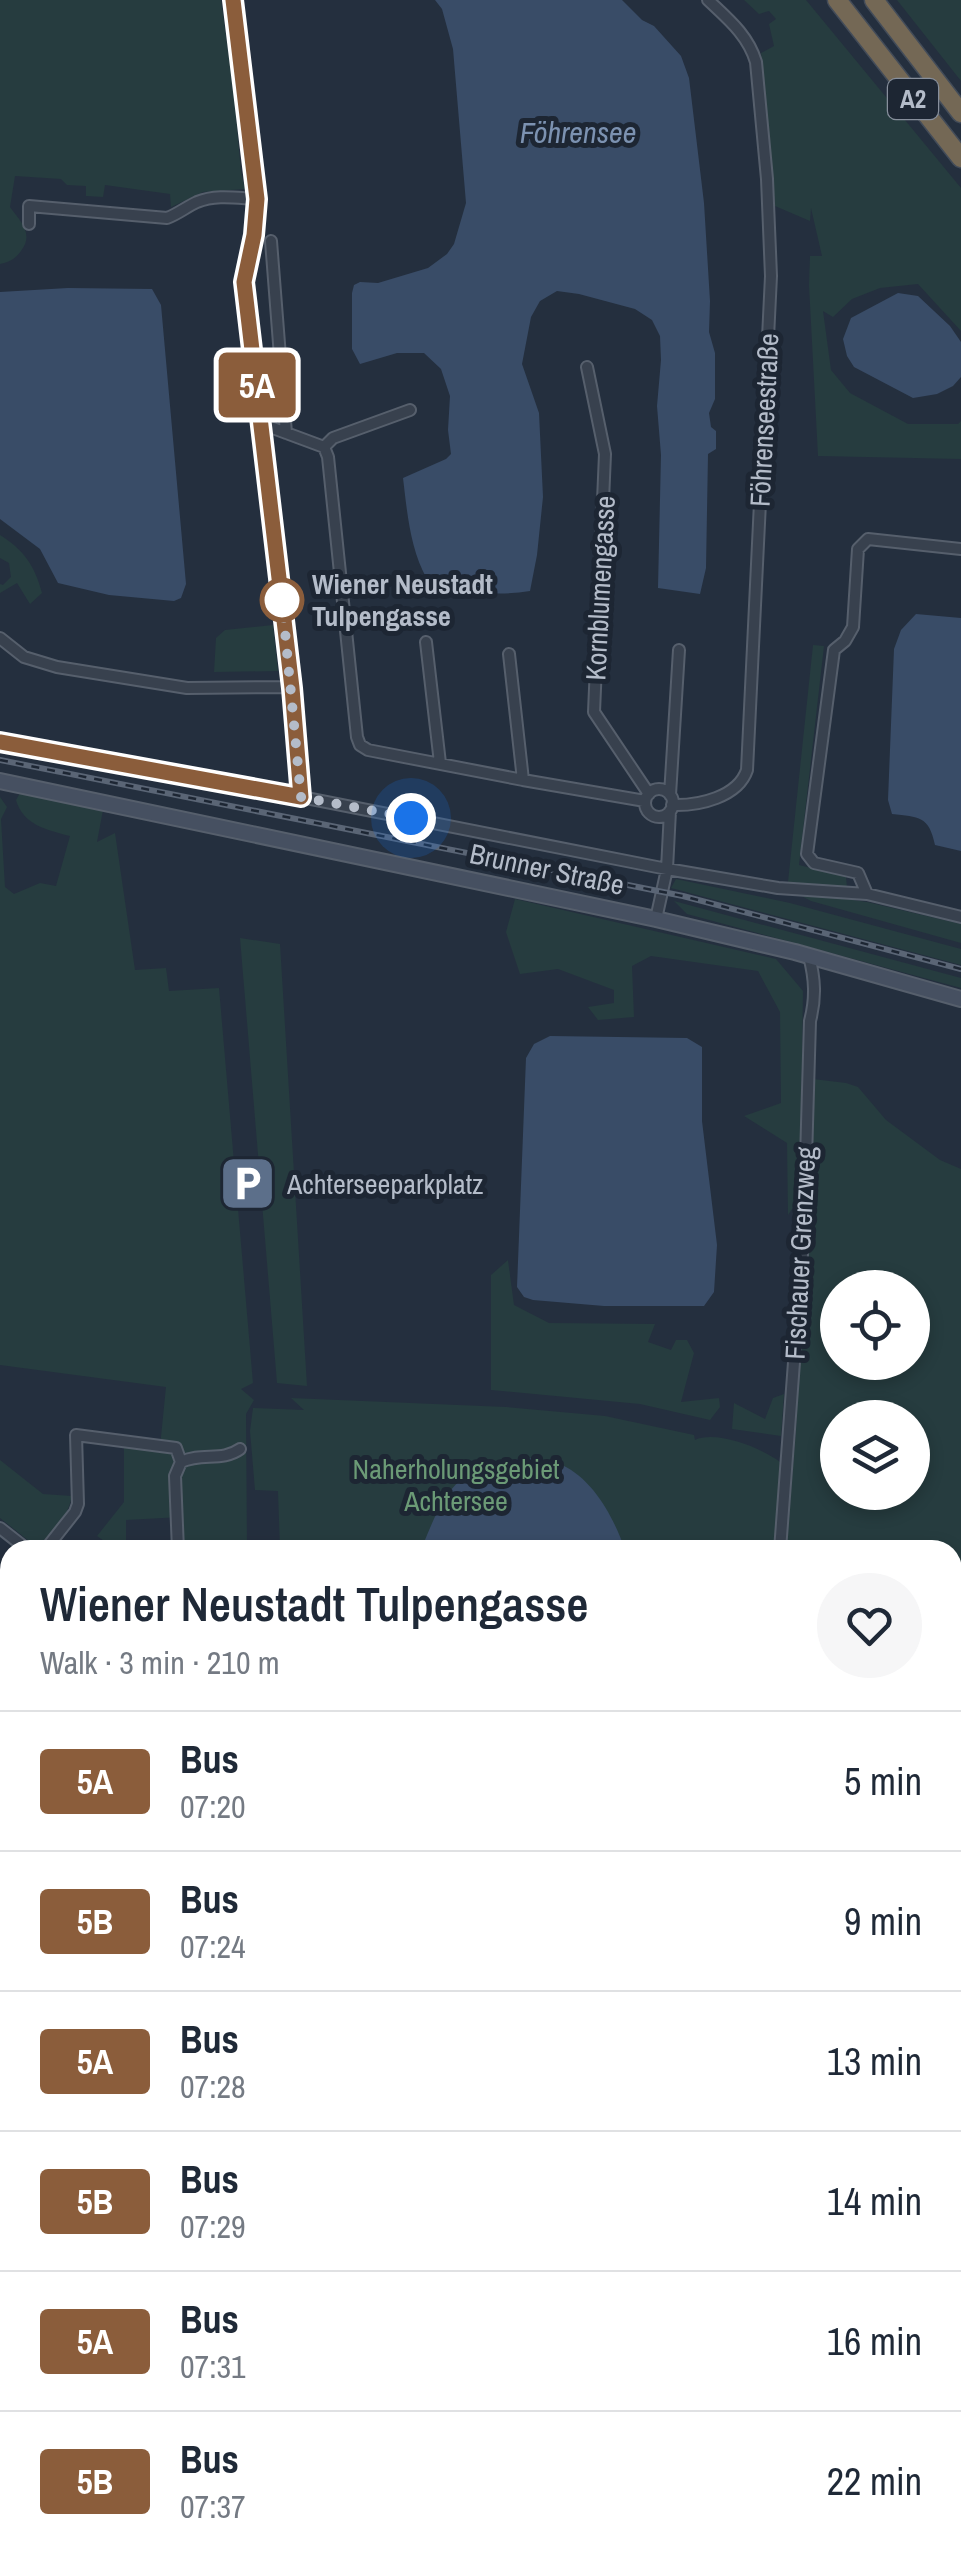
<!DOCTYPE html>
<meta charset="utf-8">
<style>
:root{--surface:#fff;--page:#f6f6f7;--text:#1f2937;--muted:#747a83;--line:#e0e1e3}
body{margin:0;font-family:"Archivo Narrow",sans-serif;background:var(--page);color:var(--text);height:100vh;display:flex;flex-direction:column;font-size:38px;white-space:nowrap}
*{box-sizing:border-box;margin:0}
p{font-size:32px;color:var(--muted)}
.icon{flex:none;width:55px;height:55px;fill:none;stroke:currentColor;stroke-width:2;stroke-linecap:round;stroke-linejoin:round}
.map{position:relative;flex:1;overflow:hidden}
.panel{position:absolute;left:0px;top:1540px;width:962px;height:1032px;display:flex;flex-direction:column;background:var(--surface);border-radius:30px 30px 0 0;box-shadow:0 5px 15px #0003}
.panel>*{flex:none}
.badge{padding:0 20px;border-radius:8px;font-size:35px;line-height:65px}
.controls{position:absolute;left:820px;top:1270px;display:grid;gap:20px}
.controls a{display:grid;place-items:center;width:110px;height:110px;border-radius:50%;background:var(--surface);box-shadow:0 5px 15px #0003;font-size:50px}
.you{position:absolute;width:50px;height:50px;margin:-25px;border:8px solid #fff;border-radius:50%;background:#1a73e8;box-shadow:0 0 0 15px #1a73e833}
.map>.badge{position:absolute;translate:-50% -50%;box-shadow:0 0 0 5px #fff}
.round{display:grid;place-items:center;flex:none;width:105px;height:105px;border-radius:52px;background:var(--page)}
.overview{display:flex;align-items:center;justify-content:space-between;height:170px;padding:0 40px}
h1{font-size:48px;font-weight:600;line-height:75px}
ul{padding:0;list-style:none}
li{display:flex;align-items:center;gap:30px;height:140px;padding:0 40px;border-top:2px solid var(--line)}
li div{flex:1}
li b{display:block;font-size:38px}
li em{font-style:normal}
li .badge{min-width:110px;font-weight:700;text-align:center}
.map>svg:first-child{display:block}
.green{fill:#263c3f;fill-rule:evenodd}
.water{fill:#394c67}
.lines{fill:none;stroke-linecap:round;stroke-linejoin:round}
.river{stroke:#394c67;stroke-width:18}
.minor-casing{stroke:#565f6c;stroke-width:14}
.secondary-casing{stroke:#565f6c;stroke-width:18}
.motorway-casing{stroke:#434c59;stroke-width:21}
.minor{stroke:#38414e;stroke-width:10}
.secondary{stroke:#465061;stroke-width:14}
.motorway{stroke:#746855;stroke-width:18}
.rail-casing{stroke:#5a6575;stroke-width:6}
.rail{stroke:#1d2633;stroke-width:2.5;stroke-dasharray:8;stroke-linecap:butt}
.line-casing{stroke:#fff;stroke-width:22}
.line{stroke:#8b5d3b;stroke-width:15}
.walk{stroke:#b4bcc9;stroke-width:10;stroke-dasharray:0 18}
.stop-dot{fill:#fff;stroke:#8b5d3b;stroke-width:5}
.labels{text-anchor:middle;stroke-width:10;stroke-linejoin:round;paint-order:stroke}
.shield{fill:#1d2633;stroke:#878f9c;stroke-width:2.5}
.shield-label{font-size:25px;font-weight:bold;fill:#b4bcc9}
.street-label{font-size:28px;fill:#b4bcc9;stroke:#1d2633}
.stop-label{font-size:28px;font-weight:bold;fill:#b4bcc9;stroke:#1d2633;text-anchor:start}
.poi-label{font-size:28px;fill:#b4bcc9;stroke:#1d2633;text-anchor:start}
.park-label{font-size:28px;fill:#6b9a76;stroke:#1d2633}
.water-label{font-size:30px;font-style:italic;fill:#7c92b1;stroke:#1d2633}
</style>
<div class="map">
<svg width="961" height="2571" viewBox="0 0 961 2571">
<rect width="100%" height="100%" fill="#242f3e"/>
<path class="green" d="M0,0h221l13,93 7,79 4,17 -42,3 -32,15 -1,-13 -65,-9 -2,12 -17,-1v-10l-19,-1 -6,-6 -46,-3 -5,31c11,15 24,27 11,44 -6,8 -11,11 -21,13z
M744,0h62l155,188v143l-43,-47 -38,4 -28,11 -19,18 -10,-6 8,59 19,23 58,31h50l3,-3v38l-143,-3 -9,-171 1,-29h12l-11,-48 -1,13 -35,-15 -14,-153 13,-7 -5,-22 7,-5 -7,-8 -10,3z
M897,0h64v81z
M0,535c24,15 35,31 42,58l-12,11 -13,-21 -17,10v-9l3,1 8,-8 -2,-14 -9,-5z
M273,625l5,46 -64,1 2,-34 9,-8z
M813,645l11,1 -25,219 47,12 1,11 -59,-6z
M28,791l75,19 -6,32 18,-9 20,137 31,-2 3,23 50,-3 34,395 -12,6 13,11 -8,14 1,136h-64l-2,-33 -55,3v23l-9,7 -20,-14 27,-34v-56l36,1 6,-60 -166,-22v-568l7,10 -6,12 4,68 9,7 26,-11 16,3 14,-50c-23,-6 -47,-11 -54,-36l4,-7z
M676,879l114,24 171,46v16l-290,-77z
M792,891l75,11 94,22v19l-150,-42z
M515,899l261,60 27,32 -3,206 -12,18 -1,-72 -43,-27 37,-13 -1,-91 -22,-41 -107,-15 -19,10 2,51 -36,3 -10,-13 26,-4v-13l-56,-21 -38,5 -14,-42z
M674,901l287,77v10l-274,-74z
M240,938l40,6 27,442 -30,-3z
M813,1079l33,4 12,4 28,33 54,40 21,9v1045h-9v-664h-166l10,-120zM838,1288h74v74h-74zM838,1418h74v74h-74z
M508,1260l6,45 35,18 106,1 -7,18 23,8 5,-10h11l7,13 -13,49 38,-4 1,9 -10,13 -70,-16 -149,-14v-115z
M784,1394l-3,42 -49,-7 2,-26 31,16 8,-21z
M291,1398l215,9 99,9 89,19 1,5c21,-10 67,8 85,22l-6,88h-494l-2,-59 -23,-1 -5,-59 3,-23 51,2z
M0,1460l43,34 29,2c-4,20 -19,42 -38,49l-34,-27z"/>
<path class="water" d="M435,0h187l20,20 12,6 27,30 8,22 15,125 6,98 -1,31 6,21v46l-6,14 2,14 5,4v18l-8,5 -2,114 -6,26 -42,-6 3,-133 -4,-49 4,-46 -1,-24 -8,-16 -17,-11 -56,-15 -22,-3 -17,10 -9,16 -9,47 17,49 4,84 -6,58 -7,36c-35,6 -70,1 -103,-12 -17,-30 -20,-68 -24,-101l43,-19 5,-5 -3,-24 2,-34 -9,-27 -17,-16h-27l-37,11 -8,-15v-56l2,-8 6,-3 18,1 50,-15 19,-14 7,-10 12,-41 -13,-154 -11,-40z
M68,288l84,1 9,16 25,279 -5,14 -7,3 -65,-6 -51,-12 -18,-34 -40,-30v-227z
M898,293l20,3 32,30 11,16v35l-8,9 -16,8 -24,4 -59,-31 -7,-11 -4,-17 8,-21z
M916,614l45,4v233l-26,-6c-6,-29 -16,-28 -43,-31l-4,-14 6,-151 7,-19z
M550,1036l137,2 15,9v74l15,124 -3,47 -10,14h-100l-71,-6 -9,-3 -7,-10 9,-229 8,-14z
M529,1458c10,2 23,3 33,7 32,15 52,53 63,85h-204c25,-63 37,-86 108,-92z"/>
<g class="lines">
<path class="river" d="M0,2417l10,1
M745,2562l9,9"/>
<defs>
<path id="minor" d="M233,0l24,199 -2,36 -10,47 46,405 10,110
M29,224v-18l138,12c11,-4 19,-11 30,-16 19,-8 40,-4 60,-3
M271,241l15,192
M587,367l18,87 -11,258 55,82
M262,424l62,23 4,10 29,280 3,8 8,5 155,30 -14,-126
M324,447l9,-9 77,-28
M0,638l24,19 33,10 130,21 104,-1
M426,642l14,121
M0,742l301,55 366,72 111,19 89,6 94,23
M523,780l122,21
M645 803a14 14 0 1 1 28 0a14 14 0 1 1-28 0Z
M670,795l9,-145
M672,805c27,1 66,-8 75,-35l24,-494 -4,-97 -11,-117c-8,-27 -28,-43 -48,-62
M867,894l-9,-21 -44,-10 -7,-9 27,-204 11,-9 8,-14 5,-78 10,-10 93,10
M656,919l11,-50 3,-58
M181,1462c21,-10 41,0 59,-13
M0,1528l28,22
M45,1550l30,-38 3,-8 -2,-69 100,13 5,14 -6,14 3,74
M780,1550l24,-322 6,-207c6,-23 5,-42 -1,-65
M0,1658l10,9
M0,1770l10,1
M0,2174l10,-1
M0,2463h10
M155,2571l1,-9"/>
<path id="secondary" d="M0,781l656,138 139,33 166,47"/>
<path id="motorway" d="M837,0l124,158
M874,0l87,113"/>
</defs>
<use href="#minor" class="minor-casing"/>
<use href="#secondary" class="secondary-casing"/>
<use href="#motorway" class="motorway-casing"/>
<use href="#minor" class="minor"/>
<use href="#secondary" class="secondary"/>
<use href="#motorway" class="motorway"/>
<defs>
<path id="rail" d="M0,760l683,136 278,73"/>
</defs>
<use href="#rail" class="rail-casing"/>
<use href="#rail" class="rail"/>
</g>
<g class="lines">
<defs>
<path id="line" d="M0,742l301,55 -9,-109 -48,-406 10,-47 3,-36 -24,-199"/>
</defs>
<use href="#line" class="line-casing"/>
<use href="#line" class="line"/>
<path class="walk" d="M282,600l19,197 110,21"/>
</g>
<defs>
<symbol id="parking-square" viewBox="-11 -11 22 22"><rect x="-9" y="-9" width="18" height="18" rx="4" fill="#5c6f8a" stroke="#1d2633"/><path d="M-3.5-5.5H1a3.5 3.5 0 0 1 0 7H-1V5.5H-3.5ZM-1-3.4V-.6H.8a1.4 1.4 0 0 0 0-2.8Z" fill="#fff"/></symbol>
</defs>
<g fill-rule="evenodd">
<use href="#parking-square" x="216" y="1152" width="63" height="63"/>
</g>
<circle class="stop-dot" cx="282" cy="600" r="20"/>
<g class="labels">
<rect class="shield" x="888" y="79" width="50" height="40" rx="8"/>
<g class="shield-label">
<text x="913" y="108">A2</text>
</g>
<g class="street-label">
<text transform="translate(764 420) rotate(-87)" y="10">Föhrenseestraße</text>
<text transform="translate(600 588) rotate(-87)" y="10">Kornblumengasse</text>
<text transform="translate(547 869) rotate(12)" y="10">Brunner Straße</text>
<text transform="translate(800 1253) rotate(-87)" y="10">Fischauer Grenzweg</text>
</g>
<g class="stop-label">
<text x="312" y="594">Wiener Neustadt<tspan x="312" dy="32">Tulpengasse</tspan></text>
</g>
<g class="poi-label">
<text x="287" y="1194">Achterseeparkplatz</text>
</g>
<g class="park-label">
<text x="456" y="1479">Naherholungsgebiet<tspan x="456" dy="32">Achtersee</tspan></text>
</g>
<g class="water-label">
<text x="578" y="143">Föhrensee</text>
</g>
</g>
</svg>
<div class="controls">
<a><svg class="icon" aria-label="locate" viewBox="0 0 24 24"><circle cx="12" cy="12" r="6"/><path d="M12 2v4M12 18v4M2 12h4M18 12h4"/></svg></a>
<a><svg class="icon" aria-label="layers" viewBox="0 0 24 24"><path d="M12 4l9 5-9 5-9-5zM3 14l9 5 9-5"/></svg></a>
</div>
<div class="you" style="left:411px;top:818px"></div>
<b class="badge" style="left:257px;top:385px;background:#8b5d3b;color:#fff">5A</b>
<section class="panel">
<div class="overview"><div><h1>Wiener Neustadt Tulpengasse</h1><p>Walk · 3 min · 210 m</p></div><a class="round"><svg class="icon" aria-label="heart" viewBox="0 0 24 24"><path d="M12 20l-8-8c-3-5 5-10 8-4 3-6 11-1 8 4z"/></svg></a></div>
<ul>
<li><span class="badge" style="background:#8b5d3b;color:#fff">5A</span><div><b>Bus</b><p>07:20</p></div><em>5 min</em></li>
<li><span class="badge" style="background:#8b5d3b;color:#fff">5B</span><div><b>Bus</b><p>07:24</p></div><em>9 min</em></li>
<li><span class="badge" style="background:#8b5d3b;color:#fff">5A</span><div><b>Bus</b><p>07:28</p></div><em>13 min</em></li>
<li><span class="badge" style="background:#8b5d3b;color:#fff">5B</span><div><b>Bus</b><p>07:29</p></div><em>14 min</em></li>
<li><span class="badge" style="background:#8b5d3b;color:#fff">5A</span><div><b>Bus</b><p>07:31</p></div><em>16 min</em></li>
<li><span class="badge" style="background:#8b5d3b;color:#fff">5B</span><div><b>Bus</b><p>07:37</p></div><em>22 min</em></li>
</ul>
</section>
</div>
